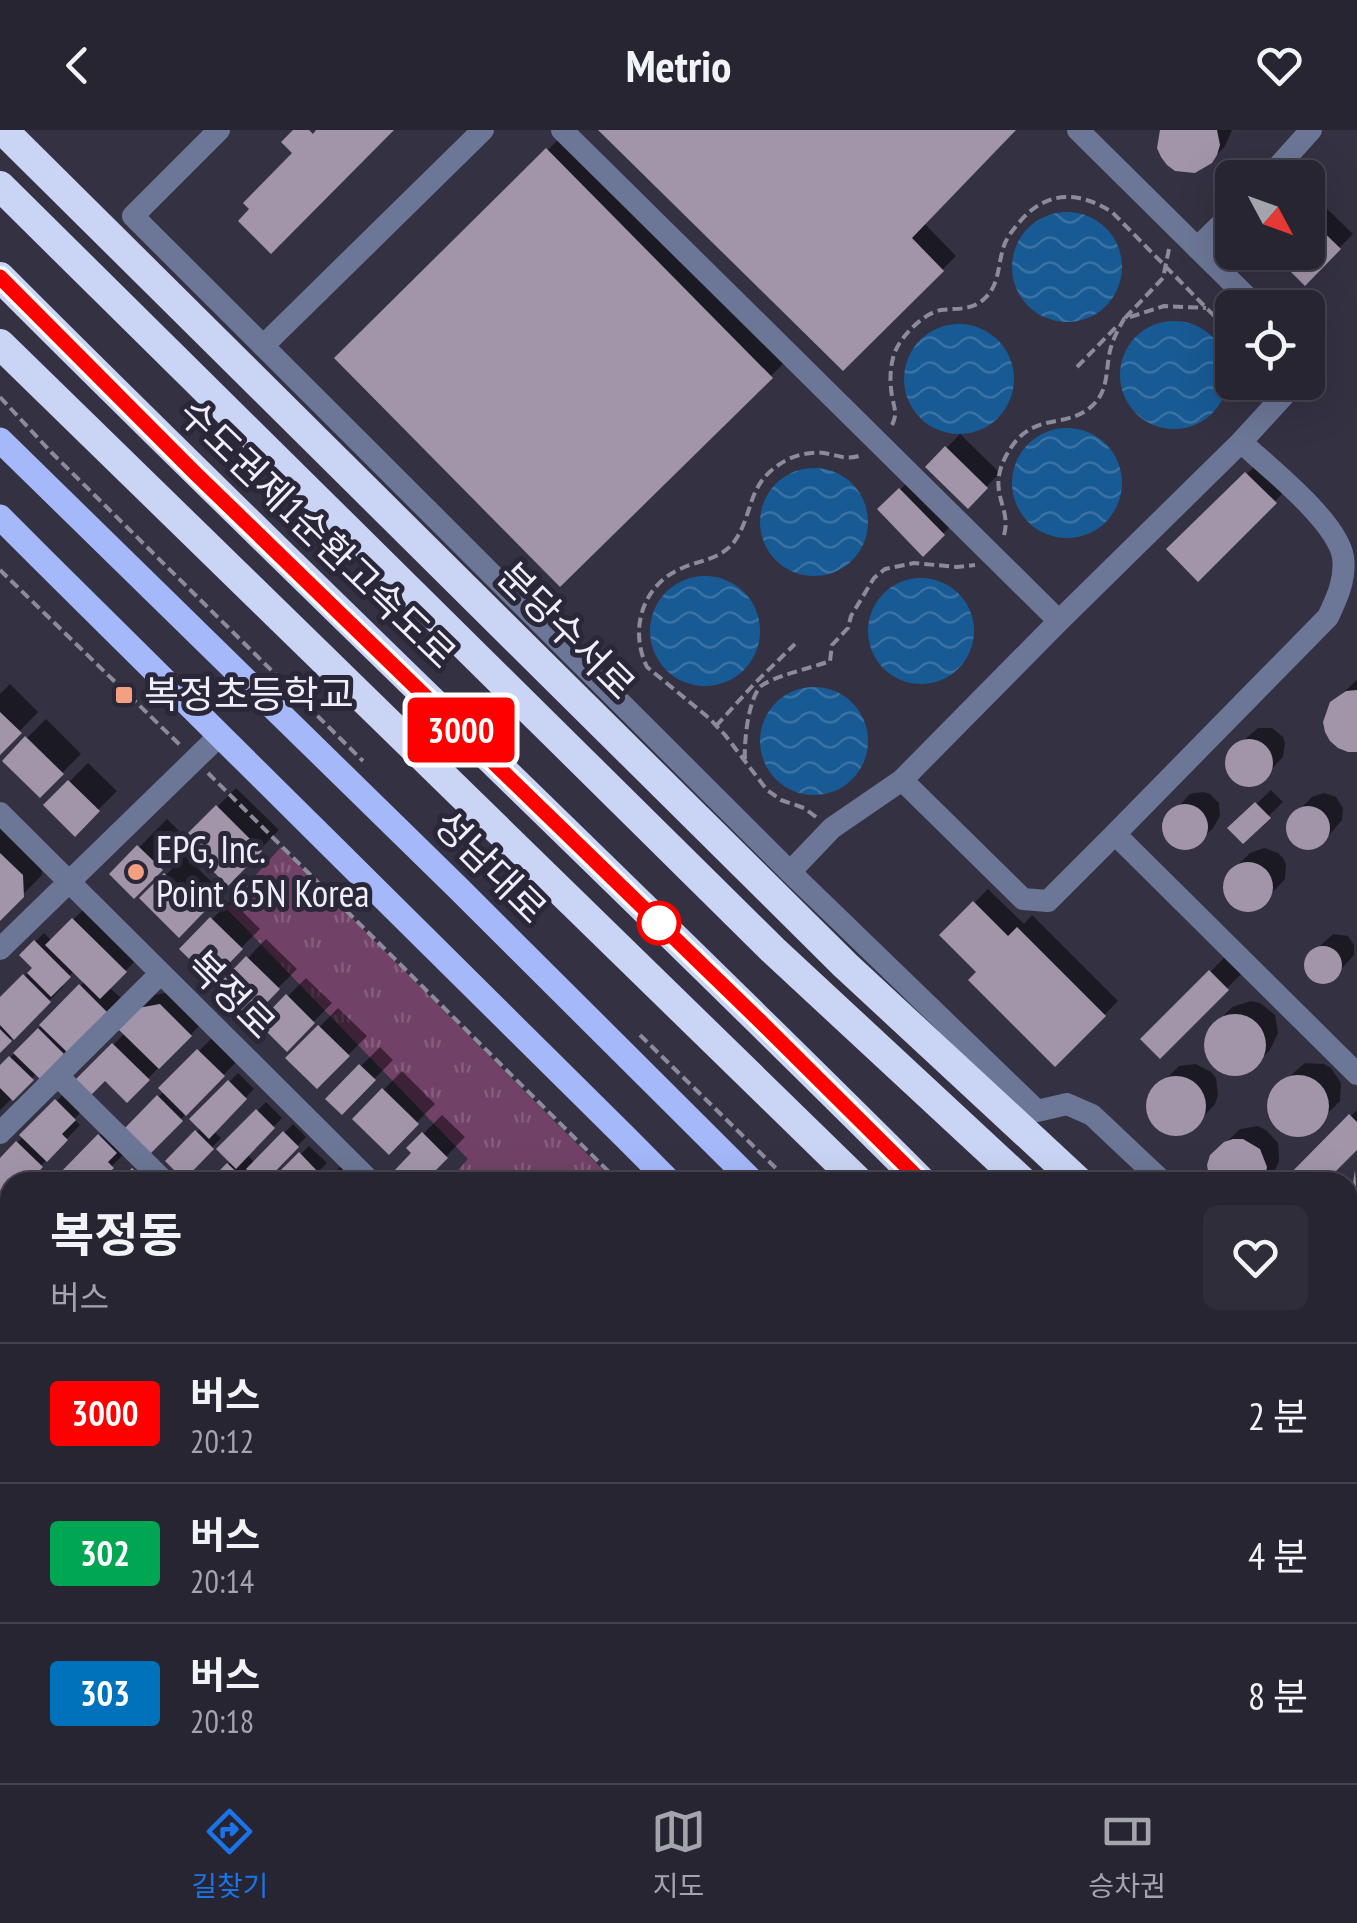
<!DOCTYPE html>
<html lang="ko">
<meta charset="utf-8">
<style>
:root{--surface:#272532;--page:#2f2d3a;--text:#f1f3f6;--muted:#a4a5ac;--line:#43424d;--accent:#1a73e8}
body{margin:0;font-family:"PT Sans Narrow","Noto Sans KR",sans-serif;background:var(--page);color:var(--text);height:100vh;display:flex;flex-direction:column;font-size:38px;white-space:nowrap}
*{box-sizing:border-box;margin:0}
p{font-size:32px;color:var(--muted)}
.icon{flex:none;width:55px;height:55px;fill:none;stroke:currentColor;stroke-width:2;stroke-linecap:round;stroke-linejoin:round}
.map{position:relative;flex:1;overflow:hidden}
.panel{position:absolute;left:0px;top:1042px;width:1358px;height:612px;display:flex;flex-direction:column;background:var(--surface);border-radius:30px 30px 0 0;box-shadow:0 10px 40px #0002,0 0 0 2px var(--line)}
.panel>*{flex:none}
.badge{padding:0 20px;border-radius:8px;font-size:35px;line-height:65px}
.needle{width:65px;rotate:131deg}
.tools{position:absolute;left:1215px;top:30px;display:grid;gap:20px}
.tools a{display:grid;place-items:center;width:110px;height:110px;border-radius:15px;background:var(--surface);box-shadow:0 10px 40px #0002,0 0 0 2px var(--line);font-size:50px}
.map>.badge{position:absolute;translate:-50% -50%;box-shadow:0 0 0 5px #fff}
.round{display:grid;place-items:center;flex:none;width:105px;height:105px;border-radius:15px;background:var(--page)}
.headline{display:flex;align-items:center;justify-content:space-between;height:170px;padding:0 50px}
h1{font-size:48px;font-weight:700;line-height:75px}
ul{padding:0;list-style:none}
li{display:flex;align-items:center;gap:30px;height:140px;padding:0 50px;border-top:2px solid var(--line)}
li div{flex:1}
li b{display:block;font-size:38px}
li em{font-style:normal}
li .badge{min-width:110px;font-weight:700;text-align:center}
header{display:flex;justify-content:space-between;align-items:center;height:130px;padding:0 50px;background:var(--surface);font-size:45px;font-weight:700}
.tabs{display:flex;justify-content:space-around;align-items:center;height:140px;border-top:2px solid var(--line);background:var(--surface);font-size:28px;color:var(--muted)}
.tabs a{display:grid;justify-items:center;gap:5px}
.tabs .current{color:var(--accent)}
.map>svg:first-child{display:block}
.park{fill:url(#park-tufts)}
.water{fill:url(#water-waves)}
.shadow{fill:#0007}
.building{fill:#a295a9}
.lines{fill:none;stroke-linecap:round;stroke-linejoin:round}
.path{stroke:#8d8a99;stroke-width:4;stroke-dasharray:10 5;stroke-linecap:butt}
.minor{stroke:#6c7696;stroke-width:22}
.major{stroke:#a4b8fa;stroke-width:25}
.highway{stroke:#cad4f4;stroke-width:30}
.line-casing{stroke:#fff;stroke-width:22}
.line{stroke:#f00;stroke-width:15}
.poi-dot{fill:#f39f82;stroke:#2a2738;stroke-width:4}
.stop-dot{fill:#fff;stroke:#f00;stroke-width:5}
.labels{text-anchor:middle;stroke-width:10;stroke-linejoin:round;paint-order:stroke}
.street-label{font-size:38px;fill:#f0eefa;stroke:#2a2738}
.poi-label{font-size:38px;fill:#f0eefa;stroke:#2a2738;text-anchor:start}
</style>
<header><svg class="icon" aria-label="back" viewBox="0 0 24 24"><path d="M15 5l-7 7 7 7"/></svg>Metrio<svg class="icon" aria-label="heart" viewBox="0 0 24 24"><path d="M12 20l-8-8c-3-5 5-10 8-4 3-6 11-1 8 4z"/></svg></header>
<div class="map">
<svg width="1357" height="1653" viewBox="0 0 1357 1653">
<defs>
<pattern id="park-tufts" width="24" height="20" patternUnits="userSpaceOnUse" patternTransform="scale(2.5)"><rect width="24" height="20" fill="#724167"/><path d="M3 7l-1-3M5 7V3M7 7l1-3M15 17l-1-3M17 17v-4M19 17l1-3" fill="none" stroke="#865d7e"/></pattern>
<pattern id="water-waves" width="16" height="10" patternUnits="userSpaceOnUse" patternTransform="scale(2.5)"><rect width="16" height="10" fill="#185a94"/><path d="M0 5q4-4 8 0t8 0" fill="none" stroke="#3a72a4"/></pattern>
</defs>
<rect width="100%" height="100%" fill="#343142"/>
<path class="park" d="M281,717l334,335h-168l21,-23 -242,-251z"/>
<path class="water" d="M1012 137a55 55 0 1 1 110 0a55 55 0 1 1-110 0Z
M1120 245a54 54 0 1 1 108 0a54 54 0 1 1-108 0Z
M904 249a55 55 0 1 1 110 0a55 55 0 1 1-110 0Z
M1012 353a55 55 0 1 1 110 0a55 55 0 1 1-110 0Z
M760 392a54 54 0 1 1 108 0a54 54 0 1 1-108 0Z
M650 501a55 55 0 1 1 110 0a55 55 0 1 1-110 0Z
M868 501a53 53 0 1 1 106 0a53 53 0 1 1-106 0Z
M760 611a54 54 0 1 1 108 0a54 54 0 1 1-108 0Z"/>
<path class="shadow" d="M602,0h411l-89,93 32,33 -113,112z
M1163,0h69l-7,16 -14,15z
M562,6l223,226 -225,221 -222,-225z
M1321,73l32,31 -48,48 3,-65z
M960,304l40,39 -32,32 -40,-38z
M1261,330l28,27 -91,91 -28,-29z
M914,346l43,44 -34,33 -43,-44z
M1357,550v70l-25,-47z
M10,554l28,28 -38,40v-58z
M46,589l35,35 -41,41 -35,-35z
M1258,598h14l11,9 2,6 -2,14 -25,26 -14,1 -6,-2 -9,-11 -1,-6 3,-14z
M88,633l29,28 -42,42 -29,-28z
M236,658l43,42 -51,52 -40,-40 -54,54 -21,-22 54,-55 19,19z
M1271,660l12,12 -40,39 -12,-13z
M1203,662l7,2 9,9 1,13 -7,12 -15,15 -13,4 -6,-1 -10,-7 -4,-13 1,-6 24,-26z
M1324,663l12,4 7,11 -1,12 -18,21 -12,7 -13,-2 -9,-10v-13l2,-6 20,-20z
M0,687l41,39 1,19 -42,43z
M1264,718l14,5 5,5 3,6 -1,15 -25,27 -15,3 -13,-7 -5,-6 -1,-15 9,-13 15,-15z
M185,726l36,35 -42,43 -36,-36z
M988,759l36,35 8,-9 86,86 -63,63 -76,-92 -37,-37z
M231,770l29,29 -48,48 -29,-28z
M87,776l52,51 -30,30 12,11 -81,77 -3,-2 -37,37v-42l85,-87 -11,-10 -13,13 2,3 -63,62v-48l34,-34 -12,-12 22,-22 8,8z
M1333,804l15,2 6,9v10l-18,20 -10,6 -11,-2 -9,-13 4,-11z
M266,809l31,30 -46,46 -30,-29z
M1224,828l17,16 -81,82 -17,-17z
M306,848l26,25 -45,45 -26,-25z
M174,861l30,30 -77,79 -22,-22 -27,3 47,-48 -3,-4 33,-34z
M1251,871l9,2 15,12 3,18 -8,17 -16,15 -7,5 -18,3 -15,-10 -8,-16 1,-9 11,-16 14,-15z
M338,878l29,28 -50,50 -28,-28z
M213,907l24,24 -88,91h-23l-30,30h-35l6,-5 -4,-4 50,-51 11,11 40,-42 -2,-3z
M380,917l13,13 -51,51 -13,-13z
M1305,933l19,1 7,4 10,15 -1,18 -29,29 -18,3 -16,-9 -7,-16 5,-19z
M1196,934l15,8 5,6 2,17 -3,9 -21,23 -8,5h-18l-15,-10 -4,-8 1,-19 29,-29z
M402,941l33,33 -47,47 -33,-32z
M238,943l16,16 -41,42 8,7 -37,38 -16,-15 33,-33 -8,-9z
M70,957l18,18 -14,14 6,6 -55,57h-15l-2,17 -8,-8v-30z
M266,972l16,16 -35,36 8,9 38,-39 13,13 -44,45h-51l21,-21 -13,-12z
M1357,980v36l-36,36h-36z
M442,985l23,22 -44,45h-16l-9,-9 19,-20 -6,-5z
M1258,996l8,4 12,13 1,18 -4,9 -12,12h-49l-5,-7 3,-19 28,-27z
M309,1016l18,17 -19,19h-35z
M343,1034l19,18h-37z
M1348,1084l8,7 1,5v17l-9,15z
M5,1166l5,4v17l-10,10v-26z
M10,1211v31l-4,5 4,4v17l-10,10v-57z
M10,1395v97l-3,-2 -7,7v-92z
M6,1573l4,4v44l-10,8v-49z
M10,1631v14h25l1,8h-36v-21z
M118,1645h49l1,1 -7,7h-44z
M302,1645h8l4,5 3,-5h30l-2,8h-51z
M442,1645h32l5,8h-43z
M608,1645h47l-8,8h-40z
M807,1645h35l7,8h-51z
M1027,1645h65l4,8h-76z"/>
<path class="building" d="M293,0h16l4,4 3,-4h78l-123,124 -33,-33 11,-12 -6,-6 49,-50 -11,-11z
M598,0h418l-104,108 32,33 -101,100z
M1160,0h57l3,15 -3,10 -5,8 -17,10 -20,-2 -8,-6 -6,-8 -4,-9z
M546,18l227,230 -213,209 -226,-229z
M1308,87l33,32 -36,37 -34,-34h37z
M945,316l43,42 -20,21 -43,-42z
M1245,342l32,31 -79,79 -32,-33z
M899,358l46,47 -22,22 -46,-48z
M1357,560v62h-9l-10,-4 -8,-7 -5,-9 -2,-10 7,-20 16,-11z
M0,582l22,21 -22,22z
M25,606l39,38 -24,24 -38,-37z
M1225 633a24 24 0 1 1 48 0a24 24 0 1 1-48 0Z
M68,650l32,31 -25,26 -32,-32z
M1255,672l16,16 -28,26 -16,-16z
M1162 697a23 23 0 1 1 46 0a23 23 0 1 1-46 0Z
M216,675l46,46 -34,35 -47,-46z
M1286 698a22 22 0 1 1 44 0a22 22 0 1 1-44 0Z
M137,715l26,25 -29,29 -25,-25z
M0,723l23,22 1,22 -24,24z
M1223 757a25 25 0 1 1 50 0a25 25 0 1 1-50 0Z
M164,743l40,39 -25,26 -40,-40z
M973,771l35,35 9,-9 89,89 -51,51 -87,-87 8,-8 -37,-37z
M210,787l33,32 -31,32 -33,-32z
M72,788l55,54 -27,27 -55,-54z
M34,810l37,37 -20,20 -24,-24 5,-5 -13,-13z
M1304 835a19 19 0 1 1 38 0a19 19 0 1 1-38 0Z
M246,826l34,33 -29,30 -34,-33z
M1209,840l20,20 -69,69 -20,-20z
M23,844l28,28 -37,38 -14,-15v-28z
M79,854l30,30 -40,40 -30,-29z
M286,864l29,29 -28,29 -29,-29z
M160,874l32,32 -33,33 -41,-40 20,-21z
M1204 915a31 31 0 1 1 62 0a31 31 0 1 1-62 0Z
M318,895l32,31 -33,33 -32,-31z
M38,898l26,26 -24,25 -27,-26z
M0,899l12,12 -12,12z
M112,913l38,37 -23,23 -22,-22 -15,15 -16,-15z
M197,919l28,27 -39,40 -28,-28z
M9,926l25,24 -21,21 -13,-13v-23z
M359,934l17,16 -34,35 -17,-16z
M1267 976a31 31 0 1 1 62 0a31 31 0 1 1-62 0Z
M1146 976a30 30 0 1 1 60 0a30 30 0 1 1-60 0Z
M228,950l19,19 -38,40 -20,-20z
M382,958l37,36 -30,31 -37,-36z
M157,965l26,26 -34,34 -26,-25z
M55,969l21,21 -14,14 6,6 -21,22 -28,-27z
M256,979l19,19 -39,41 -20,-20z
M1349,984l8,8v28l-32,32h-43z
M195,1000l19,19 -30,31 -19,-19z
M283,1001l16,16 -34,35h-5l-14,-13z
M422,1002l26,26 -24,24h-22l-10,-9 19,-20 -5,-5z
M98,1004l19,19 -9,9 6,6 -15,14h-30l-9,-9z
M1233,1009h10l17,10 7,18 -3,15h-54l-3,-17 3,-10 14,-13z
M16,1011l27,26 -15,15h-18l-2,21 -8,-8v-37z
M299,1022l21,22 -8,8h-43z
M227,1033l20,19h-39z
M132,1038l15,14h-29z
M1355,1040l2,30h-3l-1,-17z
M6,1104l4,4v35l-10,11v-44z
M1357,1163v34l-5,-16z
M0,1178l10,9 -10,13z
M10,1208v38l-10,10v-38z
M10,1309v55l-10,10v-54z
M0,1412l10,10v7l-9,9 9,9v49l-10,-10z
M0,1584l10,10v28l-10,10z
M10,1638v7h16l1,8h-27v-14z
M33,1645h43l-8,8h-27z
M112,1645h47l-5,5 4,3h-45l4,-4z
M240,1645h33l-8,8h-33z
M314,1645h28l-2,8h-30z
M359,1645h61l-4,8h-60z
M545,1645h45l-8,8h-28z
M604,1645h33l8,8h-42l-3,-3z
M804,1645h12l7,8h-27z
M884,1645h66l-8,8h-50z
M1024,1645h30l8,8h-46z
M1131,1645h27l-8,8h-10z
M1163,1645h21l8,8h-37z"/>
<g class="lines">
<path class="path" d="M1125,188l38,-40 6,-29
M1077,237l41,-42
M0,267l51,55 312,309
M892,295c6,-12 2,-17 0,-29 -3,-17 -2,-38 7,-52 8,-13 26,-31 42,-34 15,-2 30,1 43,-11 17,-15 13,-36 21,-56 4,-9 11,-17 18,-25 27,-28 57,-26 89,-6l120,122
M1004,405c8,-27 -16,-41 0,-75 25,-53 61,-28 89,-55 17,-16 12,-38 18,-58 3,-10 8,-19 13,-28l40,-13 42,2
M0,440l180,175
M716,596l39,-43 40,-39
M745,629c-1,-17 3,-58 15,-72 10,-10 55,-20 70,-26l2,-16 16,-17 3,-12 23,-38 11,-9 29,-6 43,4 18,-2
M208,643l411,409
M816,687l-12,-9 -23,-8 -14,-10 -42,-55 -16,-17 -62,-51c-18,-37 -5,-81 33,-98 19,-9 40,-9 54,-27 20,-28 12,-56 46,-78 11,-8 30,-13 44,-11 13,2 24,8 37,2
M640,905l150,147
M1348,1600l9,9
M1196,1645l8,8"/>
<path class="minor" d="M219,0l-86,86 657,656 247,239 30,-7 25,11 71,67
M562,0l497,491
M1078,0l180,178
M1268,48l43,-48
M1197,118l35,-34
M263,216l220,-216
M902,650l121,119 25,2 67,-67 242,240
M0,683l371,369
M1115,704l213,-217c9,-19 18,-38 15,-60 -6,-36 -75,-90 -102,-115
M790,742l42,-44 70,-48 157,-159 182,-179 55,-60
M0,819l218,-212
M58,946l107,106
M0,1003l160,-159
M0,1079l10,10
M1348,1225l9,6
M0,1276l10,11
M0,1542l10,-10
M193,1645l8,8
M471,1645l20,8
M848,1645l11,8
M1075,1645l8,8
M88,1653l8,-8
M514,1653l8,-8
M727,1653l9,-8"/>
<path class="major" d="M0,310l458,448 295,294
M0,387c222,223 448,442 670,665
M1348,1644l9,9
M1254,1645l8,8"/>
<path class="highway" d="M3,0l842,835 234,217
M0,56l773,764 250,232
M0,147c304,305 618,601 922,905
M0,214l859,838
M1348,1267l9,7
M1348,1314l9,7
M1348,1404l9,7
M1348,1461l9,7"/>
</g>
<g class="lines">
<defs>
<path id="line" d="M0,147l195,196 565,548 162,161"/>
</defs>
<use href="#line" class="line-casing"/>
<use href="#line" class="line"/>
</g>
<g class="poi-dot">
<rect x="114" y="555" width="20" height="20" rx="5"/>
<circle cx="136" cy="742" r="10"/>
</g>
<circle class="stop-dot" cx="659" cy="793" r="20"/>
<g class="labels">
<g class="street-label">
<text transform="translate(317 404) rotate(44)" y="13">수도권제1순환고속도로</text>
<text transform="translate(566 501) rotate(45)" y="13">분당수서로</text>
<text transform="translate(490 737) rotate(45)" y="13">성남대로</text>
<text transform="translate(231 865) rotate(45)" y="13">복정로</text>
</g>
<g class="poi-label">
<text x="144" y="578">복정초등학교</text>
<text x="156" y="733">EPG, Inc.<tspan x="156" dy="44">Point 65N Korea</tspan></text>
</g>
</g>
</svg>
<div class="tools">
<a><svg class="needle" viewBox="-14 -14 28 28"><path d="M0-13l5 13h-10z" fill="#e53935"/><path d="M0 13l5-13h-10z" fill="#a4a5ac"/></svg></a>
<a><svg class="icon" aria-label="locate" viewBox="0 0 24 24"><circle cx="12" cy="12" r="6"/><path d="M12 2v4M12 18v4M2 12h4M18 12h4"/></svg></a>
</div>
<b class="badge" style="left:461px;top:600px;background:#f00;color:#fff">3000</b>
<section class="panel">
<div class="headline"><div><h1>복정동</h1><p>버스</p></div><a class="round"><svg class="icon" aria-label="heart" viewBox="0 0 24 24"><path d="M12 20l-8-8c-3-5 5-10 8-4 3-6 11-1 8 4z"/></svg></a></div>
<ul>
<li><span class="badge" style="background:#f00;color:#fff">3000</span><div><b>버스</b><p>20:12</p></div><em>2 분</em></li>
<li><span class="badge" style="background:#00a651;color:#fff">302</span><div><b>버스</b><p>20:14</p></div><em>4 분</em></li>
<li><span class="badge" style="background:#0072bc;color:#fff">303</span><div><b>버스</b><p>20:18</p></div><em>8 분</em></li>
</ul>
</section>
</div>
<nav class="tabs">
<a class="current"><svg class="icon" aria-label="directions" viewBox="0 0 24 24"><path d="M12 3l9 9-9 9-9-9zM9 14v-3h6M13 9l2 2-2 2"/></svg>길찾기</a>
<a><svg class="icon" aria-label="map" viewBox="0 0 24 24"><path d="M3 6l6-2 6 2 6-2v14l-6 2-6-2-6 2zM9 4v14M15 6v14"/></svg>지도</a>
<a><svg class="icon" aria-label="tickets" viewBox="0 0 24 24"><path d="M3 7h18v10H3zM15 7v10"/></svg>승차권</a>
</nav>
